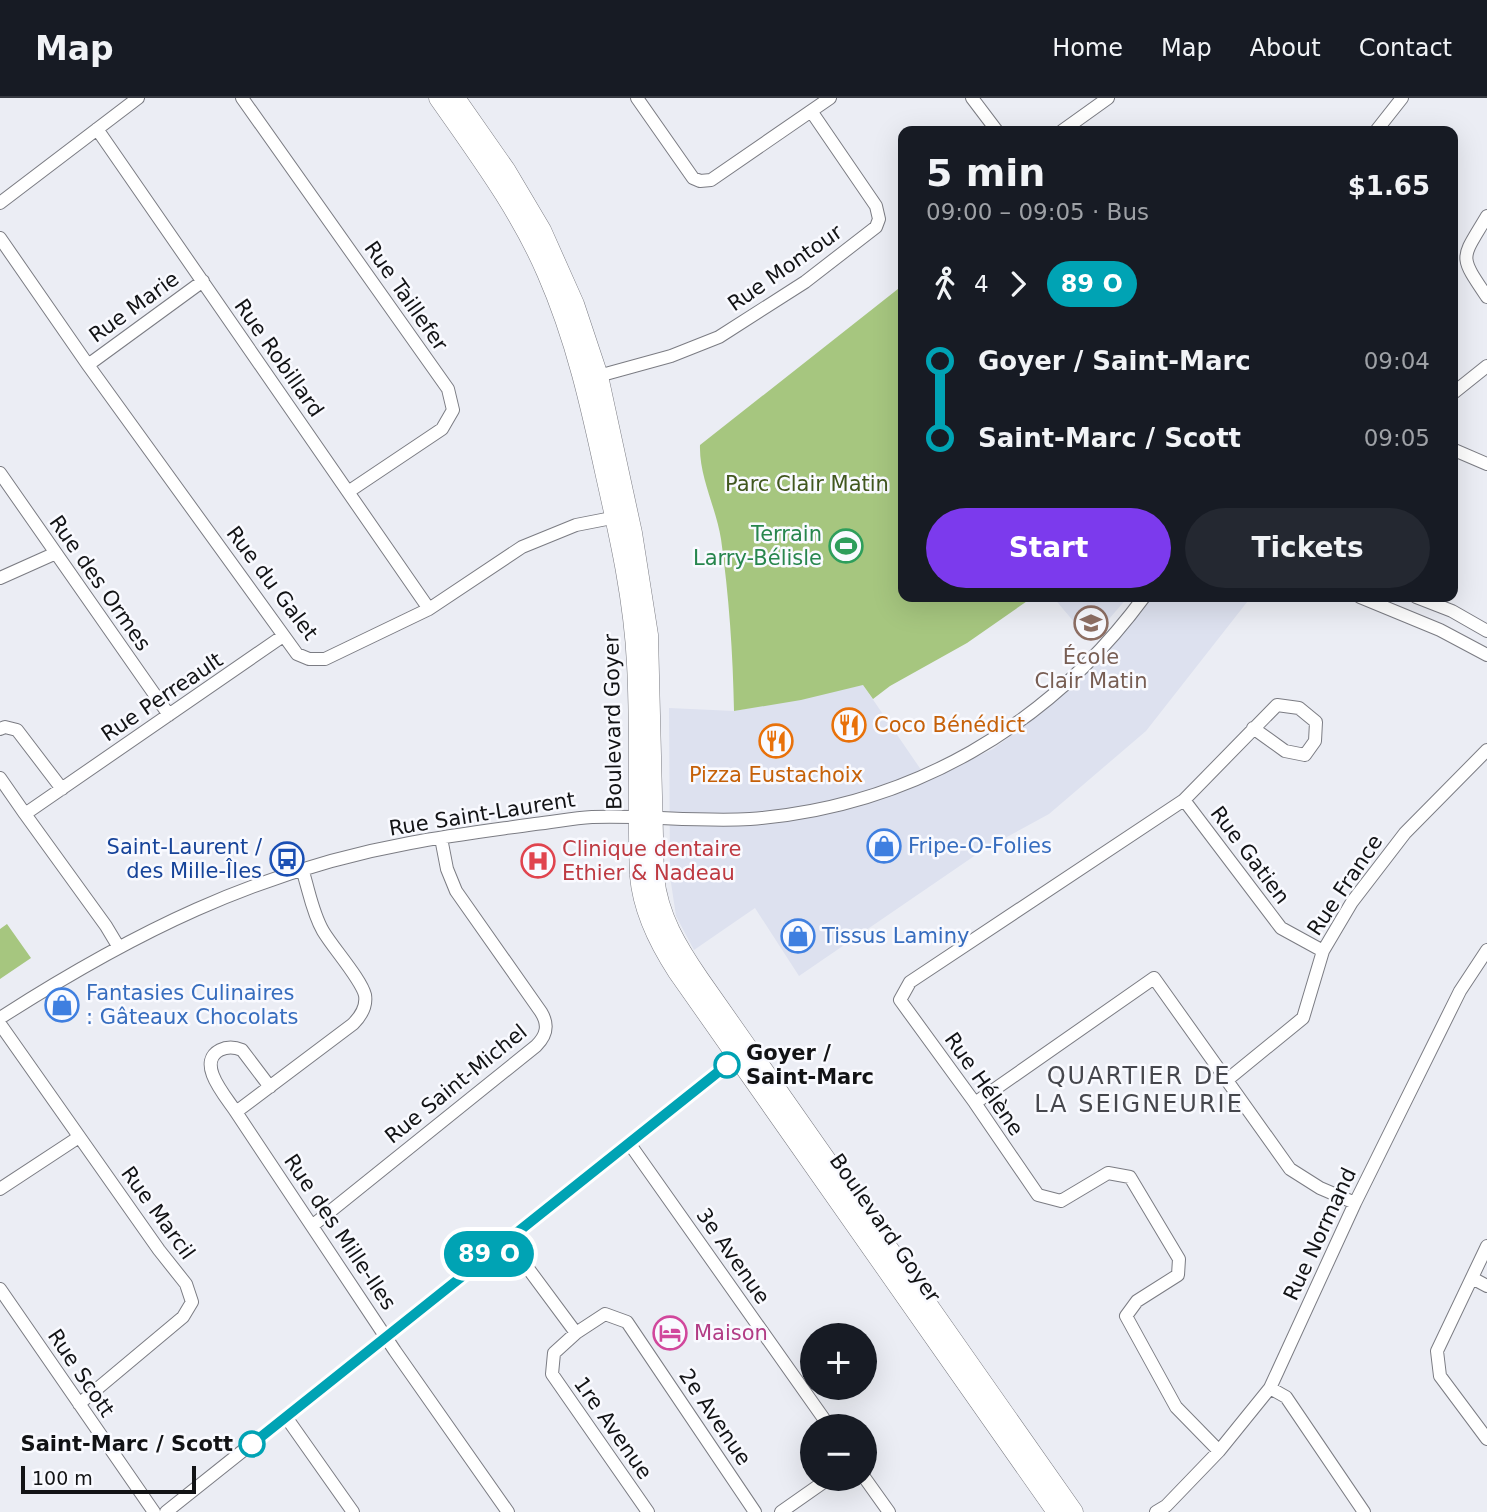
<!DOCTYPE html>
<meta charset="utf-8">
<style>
:root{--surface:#171b24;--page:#242831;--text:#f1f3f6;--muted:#9ea1a6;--line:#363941;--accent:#7c3aed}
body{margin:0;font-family:"DejaVu Sans",sans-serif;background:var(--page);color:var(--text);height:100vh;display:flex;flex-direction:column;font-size:26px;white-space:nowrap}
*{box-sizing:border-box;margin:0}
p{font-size:23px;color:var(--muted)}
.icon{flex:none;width:38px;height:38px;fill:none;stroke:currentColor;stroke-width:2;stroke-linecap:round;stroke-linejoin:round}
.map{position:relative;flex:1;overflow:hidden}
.side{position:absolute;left:898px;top:28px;width:560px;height:476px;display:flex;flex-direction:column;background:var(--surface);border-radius:14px;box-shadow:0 7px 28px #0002}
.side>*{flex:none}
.badge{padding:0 14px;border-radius:23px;font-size:24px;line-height:46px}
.controls{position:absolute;left:800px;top:1225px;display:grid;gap:14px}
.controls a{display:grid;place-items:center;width:77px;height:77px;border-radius:50%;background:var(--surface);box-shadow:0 7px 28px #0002;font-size:35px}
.scale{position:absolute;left:21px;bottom:18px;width:175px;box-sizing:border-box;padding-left:7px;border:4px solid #121315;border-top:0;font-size:19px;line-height:24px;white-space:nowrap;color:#121315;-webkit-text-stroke:5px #f9faff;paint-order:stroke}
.map>.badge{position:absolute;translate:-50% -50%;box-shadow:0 0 0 4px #fff}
.legs{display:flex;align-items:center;gap:10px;height:77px;padding:0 28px;font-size:23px}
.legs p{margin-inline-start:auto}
.overview{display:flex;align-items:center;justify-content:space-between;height:119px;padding:0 28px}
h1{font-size:38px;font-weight:700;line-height:52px}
.button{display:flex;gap:14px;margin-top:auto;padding:14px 28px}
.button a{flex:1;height:80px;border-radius:42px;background:var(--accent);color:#fff;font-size:28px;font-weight:700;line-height:80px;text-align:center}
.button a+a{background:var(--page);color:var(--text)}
ul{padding:0 28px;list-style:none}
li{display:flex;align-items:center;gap:24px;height:77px;font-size:26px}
li i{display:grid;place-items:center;width:10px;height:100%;margin:0 9px;background:currentColor}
li i::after{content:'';width:18px;height:18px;margin:-9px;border:5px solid;border-radius:50%;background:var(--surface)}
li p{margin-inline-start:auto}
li:first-child i{background:linear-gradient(#0000 50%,currentColor 0)}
li:last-child i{background:linear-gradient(currentColor 50%,#0000 0)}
header{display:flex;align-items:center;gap:42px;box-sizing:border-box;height:98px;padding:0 35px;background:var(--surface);border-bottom:2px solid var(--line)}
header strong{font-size:33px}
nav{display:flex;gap:38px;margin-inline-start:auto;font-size:24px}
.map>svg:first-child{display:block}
.built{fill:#dde1ef}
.green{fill:#a6c67f}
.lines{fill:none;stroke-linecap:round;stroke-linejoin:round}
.street-casing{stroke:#7b7c83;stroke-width:14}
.secondary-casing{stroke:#7b7c83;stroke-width:19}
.street{stroke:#fff;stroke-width:12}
.secondary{stroke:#fff;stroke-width:18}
.line-1-casing{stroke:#fff;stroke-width:16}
.line-1{stroke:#00a3b4;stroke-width:10}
.stop-1-dot{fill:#fff;stroke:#00a3b4;stroke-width:3.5}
.labels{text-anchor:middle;stroke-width:5;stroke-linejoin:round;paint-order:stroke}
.street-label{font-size:21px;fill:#121315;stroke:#f9faff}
.park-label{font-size:21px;fill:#41571e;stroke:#f9faff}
.leisure-label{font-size:21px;fill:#27864d;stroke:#f9faff;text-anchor:end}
.education-label{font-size:21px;fill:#785e54;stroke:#f9faff}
.food-label{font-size:21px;fill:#c56008;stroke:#f9faff;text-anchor:start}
.shop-label{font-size:21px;fill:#366cbe;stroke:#f9faff;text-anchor:start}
.transit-label{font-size:21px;fill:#164399;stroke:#f9faff;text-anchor:end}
.health-label{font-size:21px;fill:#be3a42;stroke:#f9faff;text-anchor:start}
.stop-label{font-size:21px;font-weight:bold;fill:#121315;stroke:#f9faff;text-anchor:start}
.hotel-label{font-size:21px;fill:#b23c85;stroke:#f9faff;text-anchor:start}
.quarter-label{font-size:24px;letter-spacing:2px;fill:#46474d;stroke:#f9faff}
</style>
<header>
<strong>Map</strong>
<nav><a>Home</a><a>Map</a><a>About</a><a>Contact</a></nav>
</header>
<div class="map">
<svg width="1487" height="1414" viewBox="0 0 1487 1414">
<rect width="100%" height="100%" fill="#ebedf4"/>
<path class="built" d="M1053,499h75l-38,44z
M1150,499h101l-105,134 -97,83 -66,36 -184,126 -44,-68 -61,42 -18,-34 -6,-40 -1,-168 65,3 129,-26 65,95 65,-31 56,-42 45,-42z"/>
<path class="green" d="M903,187v312h130l-66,46 -77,43 -17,13 -10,-14 -62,15 -67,11c-1,-57 -5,-115 -13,-172 -5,-32 -22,-62 -21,-94z
M7,826l24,34 -31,21v-50z"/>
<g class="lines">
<defs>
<path id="street" d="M242,0l206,291 5,21 -11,19 -94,63
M637,0l56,80 7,3 11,-1 119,-82
M972,0l25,33
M97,31l332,480
M1062,33l46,-33
M1376,33l26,-33
M0,105l138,-105
M1487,118c-26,44 -29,38 0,81
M0,140l88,127 209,289 12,5h16l104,-50 93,-62 54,-22 46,-9
M88,267l115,-84
M591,280l80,-22 48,-19 86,-55 71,-55 3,-8 -3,-13 -65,-95
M1452,296l35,-28
M1452,351l35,15
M0,375l169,242
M0,480l56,-25
M1360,499l80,33 47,25
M1416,499l36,14 35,20
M0,631l5,-2 12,3 45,59
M0,680l25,36
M1184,702l97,128 42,23
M118,848l-12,-20 -81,-112 258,-178
M0,920c131,-84 256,-147 410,-175 41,-8 83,-13 125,-19 19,-2 38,-6 57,-7 52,-2 105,5 158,2 160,-12 299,-93 394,-222
M0,926l159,226 27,34 6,18 -9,15 -104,87
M1227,982l76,-62 20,-67 29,-49 53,-69 82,-83
M270,989l-28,-37c-7,-3 -14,-4 -22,0 -25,13 7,48 16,62l159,239 113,161
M975,1005l179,-125 136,191 30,19 35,15
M236,1014l117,-88c8,-8 14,-17 12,-29 -4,-16 -32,-47 -42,-64 -11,-19 -14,-41 -21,-62
M629,1045l200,283
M0,1091l79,-52
M312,1128l224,-180c11,-11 13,-21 5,-34l-85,-121 -9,-22 -6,-31
M507,1142l69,93
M1487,1148l-50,105 3,25 47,63
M1472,1180l15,8
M0,1191l154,223
M1270,1290l16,9 78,115
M286,1319l67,95
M1219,1353l-43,-44 -50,-91 11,-15 41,-26 1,-16 -49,-82 -22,-4 -47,28 -23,-6 -63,-92 -75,-103 10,-18 274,-182 93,-95 22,3 17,14 -1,19 -10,14 -20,-4 -32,-23
M864,1379l25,35
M166,1414l575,-458
M648,1414l-96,-138 2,-21 22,-20 29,-19 22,8 128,190
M781,1414l47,-33
M1156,1414l10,-6 53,-55 51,-63 85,-185 105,-212 27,-41"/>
<path id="secondary" d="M438,0c39,56 81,112 108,175 29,66 44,134 59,203 14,62 28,124 31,188 4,70 0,141 3,212 3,35 19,67 38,96l379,540
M456,0l51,73 35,59 33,74 24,72 34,157 16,102 6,242c4,39 23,70 45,102l374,533"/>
</defs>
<use href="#street" class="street-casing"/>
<use href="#secondary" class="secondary-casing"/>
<use href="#street" class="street"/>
<use href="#secondary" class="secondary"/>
</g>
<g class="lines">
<defs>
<path id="line-1" d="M252,1346l475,-379"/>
</defs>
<use href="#line-1" class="line-1-casing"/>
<use href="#line-1" class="line-1"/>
</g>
<defs>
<symbol id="stadium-ring" viewBox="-11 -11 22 22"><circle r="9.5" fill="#f9faff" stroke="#2e9e5b" stroke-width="1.5"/><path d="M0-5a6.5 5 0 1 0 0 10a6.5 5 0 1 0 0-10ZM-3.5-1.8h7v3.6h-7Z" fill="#2e9e5b"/></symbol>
<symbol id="school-ring" viewBox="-11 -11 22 22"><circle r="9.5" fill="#f9faff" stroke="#8d6e63" stroke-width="1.5"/><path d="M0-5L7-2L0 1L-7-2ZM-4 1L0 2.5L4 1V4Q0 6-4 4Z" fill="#8d6e63"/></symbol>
<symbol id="restaurant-ring" viewBox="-11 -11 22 22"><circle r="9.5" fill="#f9faff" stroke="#e8710a" stroke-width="1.5"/><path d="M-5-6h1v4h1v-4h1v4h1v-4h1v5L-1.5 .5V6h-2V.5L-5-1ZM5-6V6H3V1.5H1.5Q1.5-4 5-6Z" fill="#e8710a"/></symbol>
<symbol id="shop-ring" viewBox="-11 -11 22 22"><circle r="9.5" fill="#f9faff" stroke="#3f7fe0" stroke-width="1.5"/><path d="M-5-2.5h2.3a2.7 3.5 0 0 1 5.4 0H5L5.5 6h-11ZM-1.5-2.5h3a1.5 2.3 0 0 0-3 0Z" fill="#3f7fe0"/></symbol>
<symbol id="bus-ring" viewBox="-11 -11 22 22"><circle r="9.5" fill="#f9faff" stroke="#1a4fb4" stroke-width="1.5"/><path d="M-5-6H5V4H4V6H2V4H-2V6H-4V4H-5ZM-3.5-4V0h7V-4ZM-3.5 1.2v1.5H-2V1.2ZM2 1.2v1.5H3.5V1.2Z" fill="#1a4fb4"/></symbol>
<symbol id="hospital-ring" viewBox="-11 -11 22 22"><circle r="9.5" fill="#f9faff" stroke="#e0444e" stroke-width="1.5"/><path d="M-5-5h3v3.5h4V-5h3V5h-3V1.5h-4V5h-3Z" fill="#e0444e"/></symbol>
<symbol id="hotel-ring" viewBox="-11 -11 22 22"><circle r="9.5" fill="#f9faff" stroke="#d1479c" stroke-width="1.5"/><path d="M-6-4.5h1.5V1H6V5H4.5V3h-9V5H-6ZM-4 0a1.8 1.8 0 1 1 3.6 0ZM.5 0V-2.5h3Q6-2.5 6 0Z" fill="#d1479c"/></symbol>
</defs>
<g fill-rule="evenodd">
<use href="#stadium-ring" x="827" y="429" width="38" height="38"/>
<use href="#school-ring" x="1072" y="506" width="38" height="38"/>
<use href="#restaurant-ring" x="830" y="608" width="38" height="38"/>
<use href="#restaurant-ring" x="757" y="624" width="38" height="38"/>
<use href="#shop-ring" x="865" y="729" width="38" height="38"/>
<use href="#bus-ring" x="268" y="742" width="38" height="38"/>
<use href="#hospital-ring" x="519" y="744" width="38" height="38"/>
<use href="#shop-ring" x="779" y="819" width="38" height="38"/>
<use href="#shop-ring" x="43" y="888" width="38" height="38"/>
<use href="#hotel-ring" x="651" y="1216" width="38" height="38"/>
</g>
<g class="stop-1-dot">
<circle cx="727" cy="967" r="12"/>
<circle cx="252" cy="1346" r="12"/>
</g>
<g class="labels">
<g class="street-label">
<text transform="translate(785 170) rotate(-35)" y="7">Rue Montour</text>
<text transform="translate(406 198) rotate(55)" y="7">Rue Taillefer</text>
<text transform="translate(134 209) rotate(-36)" y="7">Rue Marie</text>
<text transform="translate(279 260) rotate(55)" y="7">Rue Robillard</text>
<text transform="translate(100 485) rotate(55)" y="7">Rue des Ormes</text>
<text transform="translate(272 485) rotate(53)" y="7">Rue du Galet</text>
<text transform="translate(162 599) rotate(-34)" y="7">Rue Perreault</text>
<text transform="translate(613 624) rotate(-91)" y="7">Boulevard Goyer</text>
<text transform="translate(482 716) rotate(-9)" y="7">Rue Saint-Laurent</text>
<text transform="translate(1250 757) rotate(53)" y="7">Rue Gatien</text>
<text transform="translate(1345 787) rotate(-56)" y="7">Rue France</text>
<text transform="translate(456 986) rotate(-39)" y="7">Rue Saint-Michel</text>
<text transform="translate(984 986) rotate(55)" y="7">Rue Hélène</text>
<text transform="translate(158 1115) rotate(54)" y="7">Rue Marcil</text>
<text transform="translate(885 1130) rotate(55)" y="7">Boulevard Goyer</text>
<text transform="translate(340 1134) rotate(56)" y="7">Rue des Mille-Iles</text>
<text transform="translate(1320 1136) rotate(-65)" y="7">Rue Normand</text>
<text transform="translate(733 1158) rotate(55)" y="7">3e Avenue</text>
<text transform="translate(81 1275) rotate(56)" y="7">Rue Scott</text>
<text transform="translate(715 1319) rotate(56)" y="7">2e Avenue</text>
<text transform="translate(613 1330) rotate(55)" y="7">1re Avenue</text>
</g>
<g class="park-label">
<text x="807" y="393">Parc Clair Matin</text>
</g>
<g class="leisure-label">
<text x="822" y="443">Terrain<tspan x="822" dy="24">Larry-Bélisle</tspan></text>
</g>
<g class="education-label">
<text x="1091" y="566">École<tspan x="1091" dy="24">Clair Matin</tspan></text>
</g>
<g class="food-label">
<text x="874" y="634">Coco Bénédict</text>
<text x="776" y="684" text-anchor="middle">Pizza Eustachoix</text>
</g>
<g class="shop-label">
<text x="908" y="755">Fripe-O-Folies</text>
<text x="822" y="845">Tissus Laminy</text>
<text x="86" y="902">Fantasies Culinaires<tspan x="86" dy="24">: Gâteaux Chocolats</tspan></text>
</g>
<g class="transit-label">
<text x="262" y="756">Saint-Laurent /<tspan x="262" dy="24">des Mille-Îles</tspan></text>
</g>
<g class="health-label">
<text x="562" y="758">Clinique dentaire<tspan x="562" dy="24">Ethier &amp; Nadeau</tspan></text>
</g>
<g class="stop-label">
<text x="746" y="962">Goyer /<tspan x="746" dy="24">Saint-Marc</tspan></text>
<text x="233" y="1353" text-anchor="end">Saint-Marc / Scott</text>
</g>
<g class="hotel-label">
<text x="694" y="1242">Maison</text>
</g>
<g class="quarter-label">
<text x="1139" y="986">QUARTIER DE<tspan x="1139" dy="28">LA SEIGNEURIE</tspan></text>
</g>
</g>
</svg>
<div class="controls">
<a>+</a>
<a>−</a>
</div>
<div class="scale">100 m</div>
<b class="badge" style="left:489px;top:1156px;background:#00a3b4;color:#fff">89 O</b>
<section class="side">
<div class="overview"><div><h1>5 min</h1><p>09:00 – 09:05 · Bus</p></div><b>$1.65</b></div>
<div class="legs"><svg class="icon" aria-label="walk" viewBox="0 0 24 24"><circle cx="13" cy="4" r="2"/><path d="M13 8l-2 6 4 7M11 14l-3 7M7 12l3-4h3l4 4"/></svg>4<svg class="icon" aria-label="forward" viewBox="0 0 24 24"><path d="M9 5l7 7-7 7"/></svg><b class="badge" style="background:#00a3b4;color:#fff">89 O</b></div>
<ul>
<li><i style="color:#00a3b4"></i><b>Goyer / Saint-Marc</b><p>09:04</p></li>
<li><i style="color:#00a3b4"></i><b>Saint-Marc / Scott</b><p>09:05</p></li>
</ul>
<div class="button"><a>Start</a><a>Tickets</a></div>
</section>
</div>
